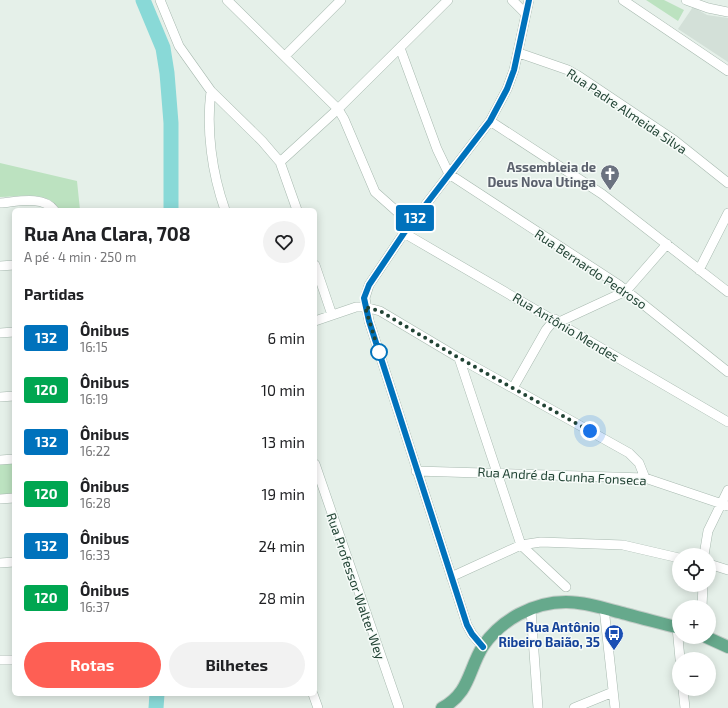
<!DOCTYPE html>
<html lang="pt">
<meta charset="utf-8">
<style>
:root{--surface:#fff;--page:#f2f2f2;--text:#202124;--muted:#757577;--accent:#fe5f54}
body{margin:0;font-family:"Exo 2",sans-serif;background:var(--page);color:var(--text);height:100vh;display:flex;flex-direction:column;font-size:15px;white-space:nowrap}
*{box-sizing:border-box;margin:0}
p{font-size:13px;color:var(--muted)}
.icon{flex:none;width:22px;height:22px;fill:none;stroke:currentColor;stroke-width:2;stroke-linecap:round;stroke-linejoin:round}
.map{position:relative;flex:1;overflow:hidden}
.panel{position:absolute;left:12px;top:208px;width:305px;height:488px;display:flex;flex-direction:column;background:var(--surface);border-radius:6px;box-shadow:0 2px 10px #0003}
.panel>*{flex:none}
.badge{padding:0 8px;border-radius:3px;font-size:14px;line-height:26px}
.buttons{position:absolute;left:672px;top:548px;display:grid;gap:8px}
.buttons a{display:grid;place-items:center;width:44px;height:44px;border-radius:50%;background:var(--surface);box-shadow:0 2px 10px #0003;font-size:20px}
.you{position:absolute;width:20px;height:20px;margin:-10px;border:3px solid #fff;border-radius:50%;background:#1a73e8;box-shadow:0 0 0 6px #1a73e833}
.map>.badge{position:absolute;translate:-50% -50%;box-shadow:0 0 0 2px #fff}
h2{padding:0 12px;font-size:15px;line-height:36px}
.round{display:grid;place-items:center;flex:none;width:42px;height:42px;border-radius:21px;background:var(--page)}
.summary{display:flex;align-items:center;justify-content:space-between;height:68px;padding:0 12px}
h1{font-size:19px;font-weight:700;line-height:30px}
.cta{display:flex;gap:8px;margin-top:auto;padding:8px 12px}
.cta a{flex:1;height:46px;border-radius:24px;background:var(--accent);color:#fff;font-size:16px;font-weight:700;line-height:46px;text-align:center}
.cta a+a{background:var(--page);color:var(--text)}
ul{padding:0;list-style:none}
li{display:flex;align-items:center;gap:12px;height:52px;padding:0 12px}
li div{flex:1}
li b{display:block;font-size:15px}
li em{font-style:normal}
li .badge{min-width:44px;font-weight:700;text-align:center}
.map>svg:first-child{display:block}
.built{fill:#d3e0d8}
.green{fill:#bce2c0}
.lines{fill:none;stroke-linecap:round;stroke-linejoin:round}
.river{stroke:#89d9d7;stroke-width:15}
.minor-casing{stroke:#a7b9af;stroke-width:10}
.major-casing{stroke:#c1cbc6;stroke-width:14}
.minor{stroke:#fff;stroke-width:9}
.major{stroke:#66a98c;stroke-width:12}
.line-casing{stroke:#fff;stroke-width:9}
.line{stroke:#0072bc;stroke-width:6}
.walk{stroke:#224435;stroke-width:4;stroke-dasharray:0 7.2}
.stop-dot{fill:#fff;stroke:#0072bc;stroke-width:2}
.labels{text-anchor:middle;stroke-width:3;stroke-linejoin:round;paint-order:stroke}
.street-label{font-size:13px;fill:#224435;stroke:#f6fbf8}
.worship-label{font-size:13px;font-weight:bold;fill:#5b616d;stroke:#f6fbf8;text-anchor:end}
.transit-label{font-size:13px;font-weight:bold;fill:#164399;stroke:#f6fbf8;text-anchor:end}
</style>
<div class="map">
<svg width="728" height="708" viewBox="0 0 728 708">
<rect width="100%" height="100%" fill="#e5f0e9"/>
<path class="built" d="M693,7l14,8 21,3v44l-50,-33z"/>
<path class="green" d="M646,0h18l20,10 -6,11z
M0,163l77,18 3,29h-20c-13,-21 -39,-13 -60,-13z
M14,463v31l-14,1v-31z"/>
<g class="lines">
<path class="river" d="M143,0l20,48 4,25 4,50v87
M156,708l1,-14"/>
<defs>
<path id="minor" d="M160,0l19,46 32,45 51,50 18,21 17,48
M227,0l111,109 6,10 31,73 36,32
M512,0l13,13
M623,0l105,71
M686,0l22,8 20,4
M400,48l37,101 12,25 170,111 109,87
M519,53l49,17 9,5 97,65 54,43
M285,56l56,-56
M211,91c-5,39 1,82 14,119
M490,121l112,73 126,98
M280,162l58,-53 110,-109
M0,203c16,-1 43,-8 54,7
M404,233l324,189
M315,265l17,50
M0,266l14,-1
M699,270l29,-57
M315,321l41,-14h9l15,4 79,47 170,95 10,10 6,15
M559,322l67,-31 41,-47
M0,333l14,-1
M459,358l62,187 45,42
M513,388l33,-58 9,-11
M0,397l14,-1
M0,460l14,-1
M315,464l84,244
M416,471l229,7 83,28
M0,499l14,-1
M704,555l4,-24 20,-41
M0,563l14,-1
M709,564l19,6
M451,577l70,-32 20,-3 82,3 56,13
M702,607l1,-22
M604,608l11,100
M531,610l7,98
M677,627l3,32
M483,647l-11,-13 -5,-9 -98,-304 -4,-23 4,-13 35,-52 86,-112 17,-32 7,-19 15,-70
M0,660h14
M683,689l2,19
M313,694l5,14
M574,708l39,-16"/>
<path id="major" d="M706,637l22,10
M442,708c28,-15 26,-38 41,-62 18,-26 50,-44 83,-44 20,0 40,7 60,12 18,5 35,9 53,14"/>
</defs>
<use href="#minor" class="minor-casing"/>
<use href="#major" class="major-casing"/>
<use href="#minor" class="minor"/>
<use href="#major" class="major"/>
</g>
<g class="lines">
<defs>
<path id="line" d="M483,647l-11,-13 -5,-9 -98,-304 -5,-23 5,-13 35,-52 86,-112 17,-32 7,-19 15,-70"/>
</defs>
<use href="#line" class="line-casing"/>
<use href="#line" class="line"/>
<path class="walk" d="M379,352l-14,-45 15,4 79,47 131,73"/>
</g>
<defs>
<symbol id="church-pin" viewBox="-11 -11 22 30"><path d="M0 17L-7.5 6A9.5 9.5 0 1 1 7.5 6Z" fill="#6b7280" stroke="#f6fbf8"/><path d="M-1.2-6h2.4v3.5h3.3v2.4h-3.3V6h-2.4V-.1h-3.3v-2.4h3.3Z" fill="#fff"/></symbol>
<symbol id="bus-pin" viewBox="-11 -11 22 30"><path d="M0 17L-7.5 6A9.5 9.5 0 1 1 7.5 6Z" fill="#1a4fb4" stroke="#f6fbf8"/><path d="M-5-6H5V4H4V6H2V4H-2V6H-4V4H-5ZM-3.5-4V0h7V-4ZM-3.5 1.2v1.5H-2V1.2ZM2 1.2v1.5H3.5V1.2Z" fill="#fff"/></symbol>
</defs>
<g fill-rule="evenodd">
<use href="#church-pin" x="599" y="163" width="22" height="30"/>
<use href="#bus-pin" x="603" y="623" width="22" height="30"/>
</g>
<circle class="stop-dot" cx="379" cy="352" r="8"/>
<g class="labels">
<g class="street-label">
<text transform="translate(627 111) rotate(34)" y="5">Rua Padre Almeida Silva</text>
<text transform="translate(591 269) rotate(34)" y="5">Rua Bernardo Pedroso</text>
<text transform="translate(566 327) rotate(31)" y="5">Rua Antônio Mendes</text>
<text transform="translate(562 476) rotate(3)" y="5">Rua André da Cunha Fonseca</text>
<text transform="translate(356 586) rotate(71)" y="5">Rua Professor Walter Wey</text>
</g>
<g class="worship-label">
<text x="596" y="172">Assembleia de<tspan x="596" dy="15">Deus Nova Utinga</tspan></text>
</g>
<g class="transit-label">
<text x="600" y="632">Rua Antônio<tspan x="600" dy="15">Ribeiro Baião, 35</tspan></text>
</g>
</g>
</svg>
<div class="buttons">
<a><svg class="icon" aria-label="locate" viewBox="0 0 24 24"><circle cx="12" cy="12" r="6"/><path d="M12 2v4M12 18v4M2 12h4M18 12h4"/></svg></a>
<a>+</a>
<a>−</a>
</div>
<div class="you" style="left:590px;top:431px"></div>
<b class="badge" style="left:415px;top:218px;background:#0072bc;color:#fff">132</b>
<section class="panel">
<div class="summary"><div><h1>Rua Ana Clara, 708</h1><p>A pé · 4 min · 250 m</p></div><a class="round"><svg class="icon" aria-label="heart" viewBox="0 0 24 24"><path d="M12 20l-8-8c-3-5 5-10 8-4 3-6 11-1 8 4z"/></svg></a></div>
<h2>Partidas</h2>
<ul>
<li><span class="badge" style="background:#0072bc;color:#fff">132</span><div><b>Ônibus</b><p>16:15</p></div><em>6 min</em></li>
<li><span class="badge" style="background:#00a651;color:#fff">120</span><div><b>Ônibus</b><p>16:19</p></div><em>10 min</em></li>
<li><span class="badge" style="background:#0072bc;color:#fff">132</span><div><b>Ônibus</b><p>16:22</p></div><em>13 min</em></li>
<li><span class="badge" style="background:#00a651;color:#fff">120</span><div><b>Ônibus</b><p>16:28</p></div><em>19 min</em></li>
<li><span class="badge" style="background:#0072bc;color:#fff">132</span><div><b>Ônibus</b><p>16:33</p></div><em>24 min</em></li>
<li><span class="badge" style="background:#00a651;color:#fff">120</span><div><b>Ônibus</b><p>16:37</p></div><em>28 min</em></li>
</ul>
<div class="cta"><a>Rotas</a><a>Bilhetes</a></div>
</section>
</div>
